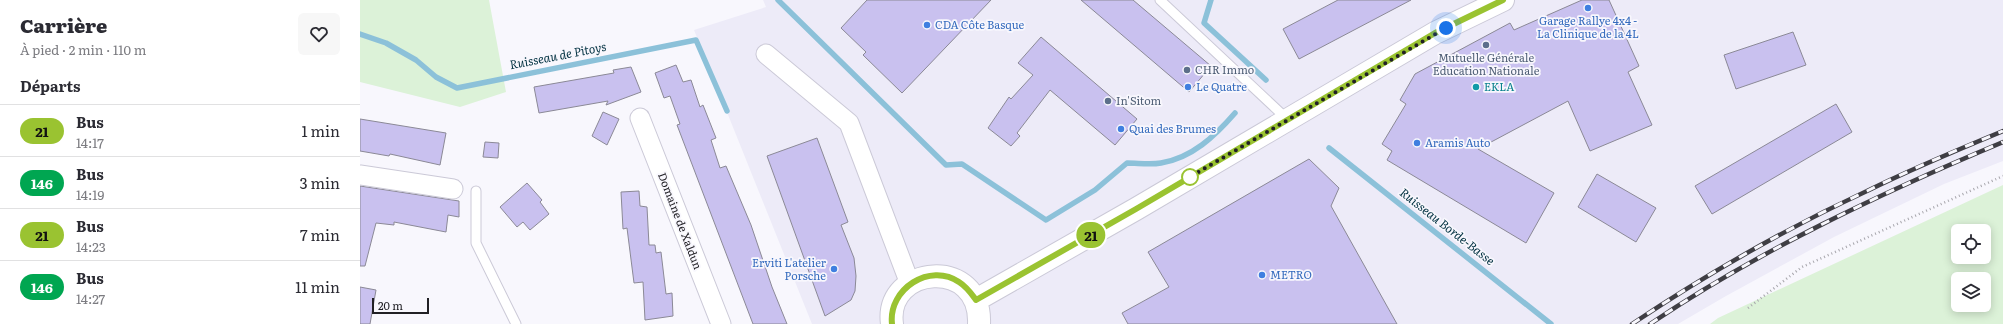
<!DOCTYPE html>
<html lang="fr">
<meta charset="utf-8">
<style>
:root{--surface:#fff;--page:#f7f7f7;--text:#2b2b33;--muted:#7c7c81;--line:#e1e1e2}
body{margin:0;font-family:Literata,serif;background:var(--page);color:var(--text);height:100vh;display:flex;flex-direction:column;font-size:15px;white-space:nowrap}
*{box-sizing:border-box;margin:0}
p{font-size:13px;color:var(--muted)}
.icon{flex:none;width:22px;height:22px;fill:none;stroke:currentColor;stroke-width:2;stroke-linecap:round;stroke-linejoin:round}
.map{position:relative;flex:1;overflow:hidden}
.drawer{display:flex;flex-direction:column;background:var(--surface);width:360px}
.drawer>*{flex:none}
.badge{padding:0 8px;border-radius:13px;font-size:14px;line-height:26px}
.controls{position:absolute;left:1591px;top:224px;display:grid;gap:8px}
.controls a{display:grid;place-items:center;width:40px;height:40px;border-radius:6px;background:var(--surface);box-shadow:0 2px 10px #0003;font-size:20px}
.scale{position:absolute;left:12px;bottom:10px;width:57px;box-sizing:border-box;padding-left:4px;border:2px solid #212025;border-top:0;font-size:11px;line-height:14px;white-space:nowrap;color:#212025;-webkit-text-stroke:3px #f8f7fd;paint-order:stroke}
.you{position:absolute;width:20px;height:20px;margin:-10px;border:3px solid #fff;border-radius:50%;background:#1a73e8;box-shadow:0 0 0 6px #1a73e833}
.map>.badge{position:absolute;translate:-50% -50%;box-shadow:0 0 0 2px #fff}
h2{padding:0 20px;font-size:15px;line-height:36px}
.round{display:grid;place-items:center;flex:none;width:42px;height:42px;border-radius:6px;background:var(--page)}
.summary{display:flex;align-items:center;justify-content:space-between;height:68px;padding:0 20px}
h1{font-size:19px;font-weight:800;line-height:30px}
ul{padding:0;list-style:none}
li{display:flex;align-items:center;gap:12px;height:52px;padding:0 20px;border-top:1px solid var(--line)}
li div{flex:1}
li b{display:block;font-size:15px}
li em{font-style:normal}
li .badge{min-width:44px;font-weight:700;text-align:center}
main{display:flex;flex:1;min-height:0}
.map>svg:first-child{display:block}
.built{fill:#edebf8}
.green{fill:#dcf2d8;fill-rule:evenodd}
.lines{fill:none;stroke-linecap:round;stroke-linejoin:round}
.stream{stroke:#8cc1d9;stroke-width:5.5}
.building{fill:#c9c1ef;stroke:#8b8996}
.service-casing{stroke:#cbc9d7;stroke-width:11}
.minor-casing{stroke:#cbc9d7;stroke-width:21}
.tertiary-casing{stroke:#cbc9d7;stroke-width:24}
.path{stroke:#a8a7ad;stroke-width:2.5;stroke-dasharray:1 3;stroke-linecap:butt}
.service{stroke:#fff;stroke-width:9}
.minor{stroke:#fff;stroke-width:19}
.tertiary{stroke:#fff;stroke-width:22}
.rail-casing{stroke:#3f3e44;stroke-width:4.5}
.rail{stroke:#f8f7fd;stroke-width:3;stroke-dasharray:9;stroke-linecap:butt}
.line-casing{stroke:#fff;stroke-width:9}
.line{stroke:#9ac331;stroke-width:6}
.walk{stroke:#212025;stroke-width:4;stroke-dasharray:0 7.2}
.shop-dot{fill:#3f7fe0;stroke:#f8f7fd;stroke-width:1.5}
.service-dot{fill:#5c6f8a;stroke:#f8f7fd;stroke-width:1.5}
.culture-dot{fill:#0f9aa8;stroke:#f8f7fd;stroke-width:1.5}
.stop-dot{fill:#fff;stroke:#9ac331;stroke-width:2}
.labels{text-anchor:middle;stroke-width:3.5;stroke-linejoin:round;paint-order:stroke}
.shop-label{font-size:11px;fill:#366cbe;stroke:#f8f7fd;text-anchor:start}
.service-label{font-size:11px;fill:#4e5e75;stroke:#f8f7fd;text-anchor:start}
.culture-label{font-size:11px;fill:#0d838f;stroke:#f8f7fd;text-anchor:start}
.street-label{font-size:11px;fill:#212025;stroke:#f8f7fd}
.water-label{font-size:12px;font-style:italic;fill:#003040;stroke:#f8f7fd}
</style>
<main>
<section class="drawer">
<div class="summary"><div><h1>Carrière</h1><p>À pied · 2 min · 110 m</p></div><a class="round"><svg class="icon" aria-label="heart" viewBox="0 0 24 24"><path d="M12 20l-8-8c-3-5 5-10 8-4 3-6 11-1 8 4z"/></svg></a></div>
<h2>Départs</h2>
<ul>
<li><span class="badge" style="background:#9ac331;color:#111">21</span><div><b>Bus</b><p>14:17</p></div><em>1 min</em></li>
<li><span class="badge" style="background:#00a651;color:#fff">146</span><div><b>Bus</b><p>14:19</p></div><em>3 min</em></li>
<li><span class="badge" style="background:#9ac331;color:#111">21</span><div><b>Bus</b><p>14:23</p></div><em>7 min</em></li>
<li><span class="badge" style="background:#00a651;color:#fff">146</span><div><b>Bus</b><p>14:27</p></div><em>11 min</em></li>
</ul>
</section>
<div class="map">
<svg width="1643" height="324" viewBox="0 0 1643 324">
<rect width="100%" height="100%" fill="#f8f7fd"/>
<path class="built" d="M403,0h1240v161l-59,23 -110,53 -108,59 -48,28h-866l-118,-294 72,-23z"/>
<path class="green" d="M0,0h129l17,92 -46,15 -100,-25z
M1643,185v139h-293l8,-6zM1598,231h26v26h-26zM1598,279h26v26h-26z"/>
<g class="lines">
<path class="stream" d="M418,0l168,165 16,-1 84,56 49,-30 32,-27c11,0 23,2 34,0 31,-5 54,-27 74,-50
M851,0l-7,23 62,57
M0,34l26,9 30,17 20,17 21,11 239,-48 31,71
M969,148l222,176"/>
</g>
<path class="building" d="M507,0h124l-89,93 -39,-38 3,-3 -25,-24z
M721,0h52l78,66 -22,26z
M978,0h73l-112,59 -16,-30z
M1222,0h27l30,66 -11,6 24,53 -62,26 -22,-50 -90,48 76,44 -28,50 -139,-83 5,-9 -10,-7 24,-40 -6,-4 15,-26 95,-51 4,7z
M1433,32l13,33 -70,24 -12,-34z
M681,37l96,82 -22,26 -65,-55 -33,43 3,3 -9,10 -23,-18 21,-31 2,2 22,-24 -15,-12z
M316,65l7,17 8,-2 9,27 3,-2 13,33 -5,2 9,28 6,-2 25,59 21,62 15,37h-34l-76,-199 3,-1 -10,-28 -6,2 -9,-25z
M271,67l10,25 -35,13 2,-4 -69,12 -5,-26 80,-14 -1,-3z
M1476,104l16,28 -140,82 -17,-28z
M243,112l16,7 -12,26 -15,-9z
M0,119l86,14 -6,32 -50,-11 -1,2 -29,-5z
M457,138l31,84 -7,3 13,33 2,18 -1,15 -4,9 -26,16 -58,-160z
M125,142l14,1 -1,15 -15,-1z
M949,159l30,29 -8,18 66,118h-269l-6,-11 47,-26 -21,-35z
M1237,174l59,34 -20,34 -58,-35z
M167,183l15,17 -2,2 9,12 -19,16 -7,-8 -6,5 -17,-20z
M0,186l99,15v16l-11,-2 -2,17 -52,-10v3l-18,-2 -11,43h-5z
M279,191l1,15 7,1 2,38h6l1,8 5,-1 5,42 6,-1 1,23 -28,4 -2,-38 -9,1 -7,-55 -4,1 -2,-37z
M0,287l16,3 -6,34h-10z"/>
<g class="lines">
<defs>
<path id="service" d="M800,0l127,119
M116,191v52l40,81"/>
<path id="minor" d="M406,54l83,69 61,161
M280,118l81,206
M0,175l93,14"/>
<path id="tertiary" d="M616,300l160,-91 299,-176 68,-33
M532,324c-8,-59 90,-68 87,0"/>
</defs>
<use href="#service" class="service-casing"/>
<use href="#minor" class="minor-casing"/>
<use href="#tertiary" class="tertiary-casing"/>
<path class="path" d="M1388,308l54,-41 201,-91"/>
<use href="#service" class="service"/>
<use href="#minor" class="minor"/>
<use href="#tertiary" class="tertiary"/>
<defs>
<path id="rail" d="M1272,324c75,-50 153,-95 235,-133 44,-22 90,-41 136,-60
M1290,324c110,-74 231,-131 353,-182"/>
</defs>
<use href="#rail" class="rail-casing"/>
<use href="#rail" class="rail"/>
</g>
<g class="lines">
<defs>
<path id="line" d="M532,324c-4,-35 38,-62 67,-42 8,5 12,11 17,18l160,-91 299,-176 68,-33"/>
</defs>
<use href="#line" class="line-casing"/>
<use href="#line" class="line"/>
<path class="walk" d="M830,177l-2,1 258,-150"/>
</g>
<g class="shop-dot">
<circle cx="1228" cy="8" r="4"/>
<circle cx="567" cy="25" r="4"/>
<circle cx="828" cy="87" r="4"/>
<circle cx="761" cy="129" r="4"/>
<circle cx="1057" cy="143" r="4"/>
<circle cx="474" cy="269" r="4"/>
<circle cx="902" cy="275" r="4"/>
</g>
<g class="service-dot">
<circle cx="1126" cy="45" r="4"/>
<circle cx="827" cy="70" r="4"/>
<circle cx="748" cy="101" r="4"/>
</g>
<circle class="culture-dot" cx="1116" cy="87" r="4"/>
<circle class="stop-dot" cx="830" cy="177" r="8"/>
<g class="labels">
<g class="shop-label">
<text x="1228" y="25" text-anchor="middle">Garage Rallye 4x4 -<tspan x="1228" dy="13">La Clinique de la 4L</tspan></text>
<text x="575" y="29">CDA Côte Basque</text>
<text x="836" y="91">Le Quatre</text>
<text x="769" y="133">Quai des Brumes</text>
<text x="1065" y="147">Aramis Auto</text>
<text x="466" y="267" text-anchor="end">Erviti L'atelier<tspan x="466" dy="13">Porsche</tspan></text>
<text x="910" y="279">METRO</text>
</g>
<g class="service-label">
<text x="1126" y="62" text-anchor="middle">Mutuelle Générale<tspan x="1126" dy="13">Education Nationale</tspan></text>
<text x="835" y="74">CHR Immo</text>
<text x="756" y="105">In'Sitom</text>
</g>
<g class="culture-label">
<text x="1124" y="91">EKLA</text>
</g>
<g class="street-label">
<text transform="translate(320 221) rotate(69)" y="4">Domaine de Xaldun</text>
</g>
<g class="water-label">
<text transform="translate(198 56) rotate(-11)" y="4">Ruisseau de Pitoys</text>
<text transform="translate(1087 227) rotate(38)" y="4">Ruisseau Borde-Basse</text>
</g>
</g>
</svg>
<div class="controls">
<a><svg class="icon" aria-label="locate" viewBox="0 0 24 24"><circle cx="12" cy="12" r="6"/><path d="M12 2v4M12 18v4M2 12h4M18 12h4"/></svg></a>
<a><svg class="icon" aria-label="layers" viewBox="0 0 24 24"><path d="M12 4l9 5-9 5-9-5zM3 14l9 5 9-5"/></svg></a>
</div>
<div class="scale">20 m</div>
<div class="you" style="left:1086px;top:28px"></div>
<b class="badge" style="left:731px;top:235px;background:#9ac331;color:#111">21</b>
</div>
</main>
